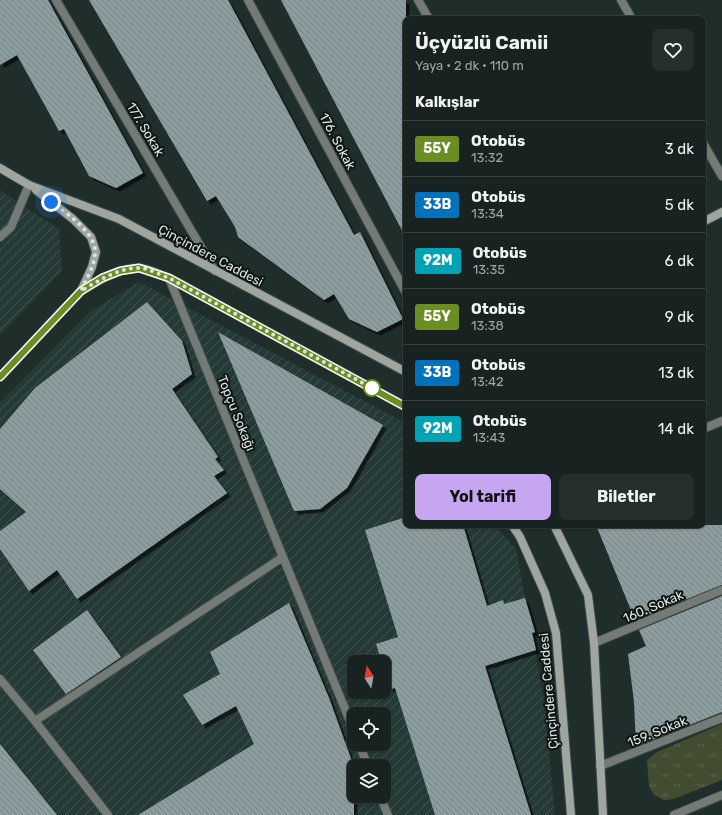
<!DOCTYPE html>
<html lang="tr">
<meta charset="utf-8">
<style>
:root{--surface:#182220;--page:#252f2d;--text:#f1f3f6;--muted:#9fa4a5;--line:#363f3e;--accent:#c6a6f0}
body{margin:0;font-family:Rubik,sans-serif;background:var(--page);color:var(--text);height:100vh;display:flex;flex-direction:column;font-size:15px;white-space:nowrap}
*{box-sizing:border-box;margin:0}
p{font-size:13px;color:var(--muted)}
.icon{flex:none;width:22px;height:22px;fill:none;stroke:currentColor;stroke-width:2;stroke-linecap:round;stroke-linejoin:round}
.map{position:relative;flex:1;overflow:hidden}
.panel{position:absolute;left:403px;top:16px;width:303px;height:512px;display:flex;flex-direction:column;background:var(--surface);border-radius:8px;box-shadow:0 1px 3px #0004,0 0 0 1px var(--line)}
.panel>*{flex:none}
.badge{padding:0 8px;border-radius:3px;font-size:14px;line-height:26px}
.needle{width:26px;rotate:349deg}
.buttons{position:absolute;left:347px;top:655px;display:grid;gap:8px}
.buttons a{display:grid;place-items:center;width:44px;height:44px;border-radius:8px;background:var(--surface);box-shadow:0 1px 3px #0004,0 0 0 1px var(--line);font-size:20px}
.you{position:absolute;width:20px;height:20px;margin:-10px;border:3px solid #fff;border-radius:50%;background:#1a73e8;box-shadow:0 0 0 6px #1a73e833}
.map>.badge{position:absolute;translate:-50% -50%;box-shadow:0 0 0 2px #fff}
h2{padding:0 12px;font-size:15px;line-height:36px}
.round{display:grid;place-items:center;flex:none;width:42px;height:42px;border-radius:8px;background:var(--page)}
.overview{display:flex;align-items:center;justify-content:space-between;height:68px;padding:0 12px}
h1{font-size:19px;font-weight:700;line-height:30px}
.button{display:flex;gap:8px;margin-top:auto;padding:8px 12px}
.button a{flex:1;height:46px;border-radius:8px;background:var(--accent);color:#111;font-size:16px;font-weight:700;line-height:46px;text-align:center}
.button a+a{background:var(--page);color:var(--text)}
ul{padding:0;list-style:none}
li{display:flex;align-items:center;gap:12px;height:56px;padding:0 12px;border-top:1px solid var(--line)}
li div{flex:1}
li b{display:block;font-size:15px}
li em{font-style:normal}
li .badge{min-width:44px;font-weight:700;text-align:center}
.map>svg:first-child{display:block}
.industrial{fill:url(#industrial-furrows);fill-rule:evenodd}
.park{fill:url(#park-tufts)}
.building{fill:url(#building-back-hatch);filter:url(#shadow)}
.lines{fill:none;stroke-linecap:round;stroke-linejoin:round}
.lane-casing{stroke:#3e4b48;stroke-width:10}
.street-casing{stroke:#3e4b48;stroke-width:10}
.secondary-casing{stroke:#3e4b48;stroke-width:10}
.lane{stroke:#747a75;stroke-width:8}
.street{stroke:#747a75;stroke-width:8}
.secondary{stroke:#9ea69f;stroke-width:8}
.line-casing{stroke:#fff;stroke-width:9}
.line{stroke:#6b8e23;stroke-width:6}
.walk{stroke:#dce5e2;stroke-width:4;stroke-dasharray:0 7.2}
.stop-dot{fill:#fff;stroke:#6b8e23;stroke-width:2}
.labels{text-anchor:middle;stroke-width:4;stroke-linejoin:round;paint-order:stroke}
.street-label{font-size:13px;fill:#dce5e2;stroke:#0f1513}
</style>
<div class="map">
<svg width="722" height="815" viewBox="0 0 722 815">
<defs>
<pattern id="industrial-furrows" width="10" height="10" patternUnits="userSpaceOnUse"><rect width="10" height="10" fill="#253a36"/><path d="M-1 1l2-2M0 10L10 0M9 11l2-2" fill="none" stroke="#445653"/></pattern>
<pattern id="park-tufts" width="24" height="20" patternUnits="userSpaceOnUse"><rect width="24" height="20" fill="#414c31"/><path d="M3 7l-1-3M5 7V3M7 7l1-3M15 17l-1-3M17 17v-4M19 17l1-3" fill="none" stroke="#5c664f"/></pattern>
<pattern id="building-back-hatch" width="6" height="6" patternUnits="userSpaceOnUse"><rect width="6" height="6" fill="#8c9d9f"/><path d="M-1 5l2 2M0 0l6 6M5-1l2 2" fill="none" stroke="#768384"/></pattern>
<filter id="shadow"><feDropShadow dx="3.5" dy="3.5" stdDeviation="0" flood-color="#0009"/></filter>
</defs>
<rect width="100%" height="100%" fill="#202e2b"/>
<path class="industrial" d="M0,190l59,39 3,42 -62,64z
M139,282l263,139 4,4v100h88l22,24 27,146 12,120h-555v-412l89,-91zM354,662h30v30h-30zM354,714h30v30h-30zM354,766h30v30h-30z"/>
<path class="park" d="M722,724v56l-48,19 -10,1 -10,-5 -5,-9 -2,-26 10,-8z"/>
<path class="building" d="M0,0h48l95,173 -27,15 -27,-12 -25,-47 -5,2 -42,-76 -17,10z
M89,0h139l126,235 6,-3 43,87 -26,13 -28,-13 -15,-25 -10,6 -86,-63 -3,-10 -19,-31 -9,5z
M281,0h125v238l-73,-139z
M147,302l35,39 10,33 -20,15 46,68 -3,2 9,11 -10,6 13,17 -150,106 -20,-29 -28,21 -29,-42v-18l26,-19 -26,-23v-60l35,-41z
M218,332l165,93 -36,63 -27,21 -26,2z
M406,517v8h57l24,81 16,-6 1,4 21,-6 10,34 -3,1 4,17 -51,16 46,149h-96l-40,-127 -5,1 -6,-20v-7h-2l-6,-18 22,-7 -33,-107z
M596,525h126v60l-87,35z
M722,596v116l-86,34 -2,-44 -6,-48 18,-8 -7,-16z
M289,603l40,95 25,69v48h-216l116,-71 -18,-38 -34,19 -19,-30 37,-21 -10,-22z
M87,610l34,47 -55,37 -33,-44z
M0,744l57,71h-57z"/>
<g class="lines">
<defs>
<path id="lane" d="M0,237l11,-10 18,-42"/>
<path id="street" d="M56,0l159,271
M248,0l158,293
M418,0l11,19
M621,0l11,19
M703,143l19,33
M169,278l185,453
M703,429l19,-8
M594,643l128,-53
M0,679l35,42 73,94
M35,721l248,-164
M359,744l9,22
M600,766l122,-48
M380,796l8,19
M674,815l48,-20"/>
<path id="secondary" d="M0,168l29,17 90,34 287,153
M703,222l19,-10
M81,291c17,-10 37,-23 58,-23 9,0 21,7 30,10l237,129
M0,377l81,-86 11,-24 4,-15 -5,-15 -18,-18 -37,-29
M512,525l8,12 25,56 11,40 15,182
M554,525l34,70 6,48 9,172"/>
</defs>
<use href="#lane" class="lane-casing"/>
<use href="#street" class="street-casing"/>
<use href="#secondary" class="secondary-casing"/>
<use href="#lane" class="lane"/>
<use href="#street" class="street"/>
<use href="#secondary" class="secondary"/>
</g>
<g class="lines">
<defs>
<path id="line" d="M0,377l81,-86 21,-13 18,-7 19,-3 30,10 237,129"/>
</defs>
<use href="#line" class="line-casing"/>
<use href="#line" class="line"/>
<path class="walk" d="M51,202c14,10 47,32 44,52 -1,13 -9,25 -14,37 17,-10 37,-23 58,-23 9,0 21,7 30,10l203,110"/>
</g>
<circle class="stop-dot" cx="372" cy="388" r="8"/>
<g class="labels">
<g class="street-label">
<text transform="translate(146 129) rotate(59)" y="5">177. Sokak</text>
<text transform="translate(338 141) rotate(62)" y="5">176. Sokak</text>
<text transform="translate(211 255) rotate(28)" y="5">Çinçindere Caddesi</text>
<text transform="translate(237 413) rotate(68)" y="5">Topçu Sokağı</text>
<text transform="translate(653 606) rotate(-23)" y="5">160. Sokak</text>
<text transform="translate(548 691) rotate(-95)" y="5">Çinçindere Caddesi</text>
<text transform="translate(657 731) rotate(-22)" y="5">159. Sokak</text>
</g>
</g>
</svg>
<div class="buttons">
<a><svg class="needle" viewBox="-14 -14 28 28"><path d="M0-13l5 13h-10z" fill="#e53935"/><path d="M0 13l5-13h-10z" fill="#9fa4a5"/></svg></a>
<a><svg class="icon" aria-label="locate" viewBox="0 0 24 24"><circle cx="12" cy="12" r="6"/><path d="M12 2v4M12 18v4M2 12h4M18 12h4"/></svg></a>
<a><svg class="icon" aria-label="layers" viewBox="0 0 24 24"><path d="M12 4l9 5-9 5-9-5zM3 14l9 5 9-5"/></svg></a>
</div>
<div class="you" style="left:51px;top:202px"></div>
<section class="panel">
<div class="overview"><div><h1>Üçyüzlü Camii</h1><p>Yaya · 2 dk · 110 m</p></div><a class="round"><svg class="icon" aria-label="heart" viewBox="0 0 24 24"><path d="M12 20l-8-8c-3-5 5-10 8-4 3-6 11-1 8 4z"/></svg></a></div>
<h2>Kalkışlar</h2>
<ul>
<li><span class="badge" style="background:#6b8e23;color:#fff">55Y</span><div><b>Otobüs</b><p>13:32</p></div><em>3 dk</em></li>
<li><span class="badge" style="background:#0072bc;color:#fff">33B</span><div><b>Otobüs</b><p>13:34</p></div><em>5 dk</em></li>
<li><span class="badge" style="background:#00a3b4;color:#fff">92M</span><div><b>Otobüs</b><p>13:35</p></div><em>6 dk</em></li>
<li><span class="badge" style="background:#6b8e23;color:#fff">55Y</span><div><b>Otobüs</b><p>13:38</p></div><em>9 dk</em></li>
<li><span class="badge" style="background:#0072bc;color:#fff">33B</span><div><b>Otobüs</b><p>13:42</p></div><em>13 dk</em></li>
<li><span class="badge" style="background:#00a3b4;color:#fff">92M</span><div><b>Otobüs</b><p>13:43</p></div><em>14 dk</em></li>
</ul>
<div class="button"><a>Yol tarifi</a><a>Biletler</a></div>
</section>
</div>
